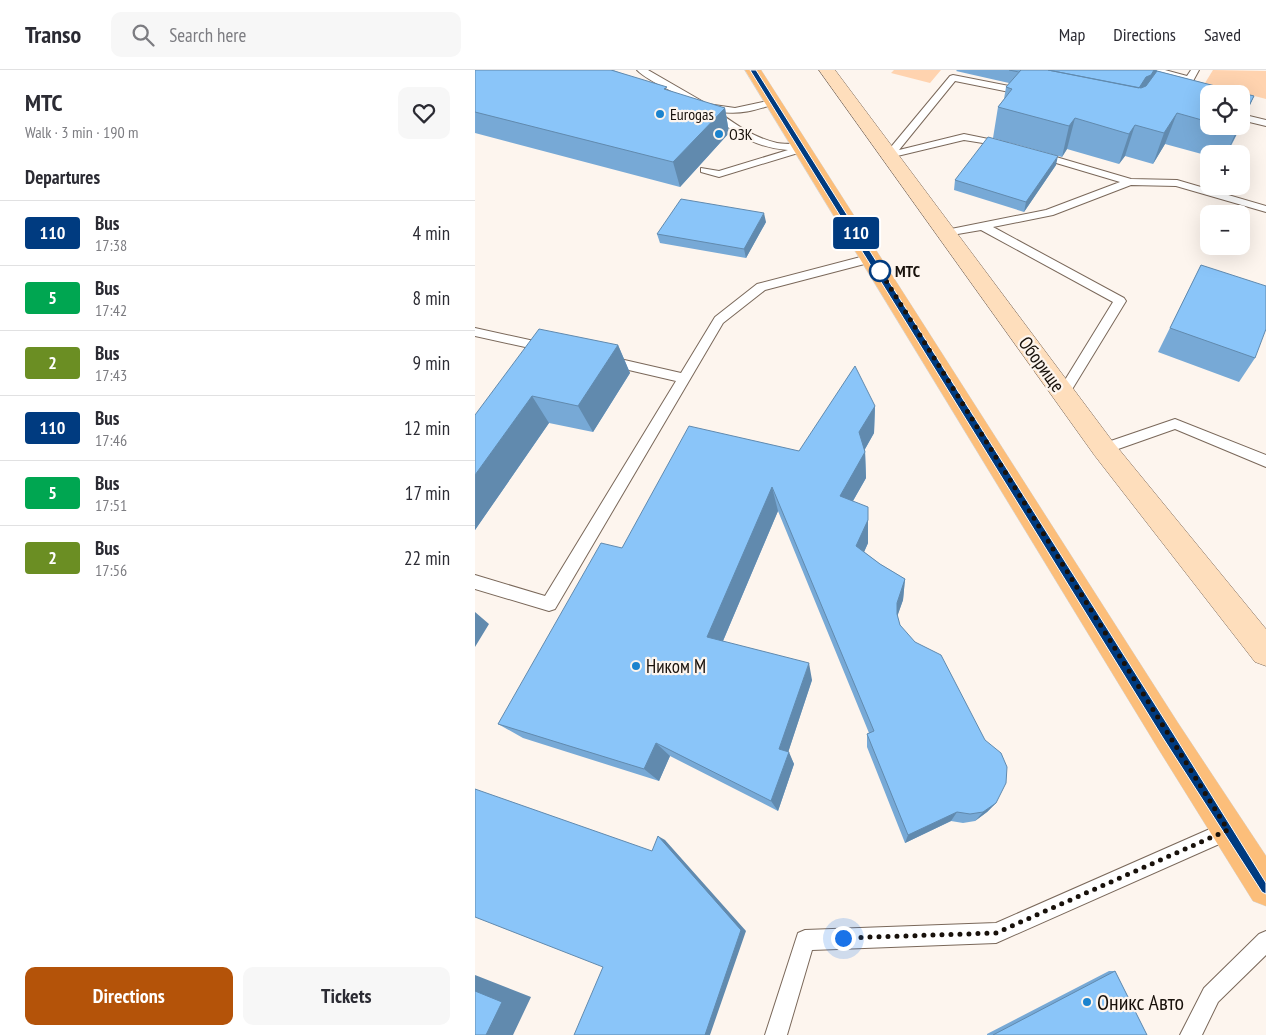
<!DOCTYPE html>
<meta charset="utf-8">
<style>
:root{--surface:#fff;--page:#f7f7f7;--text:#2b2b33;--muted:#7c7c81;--line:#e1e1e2;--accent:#b45309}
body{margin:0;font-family:"PT Sans Narrow",sans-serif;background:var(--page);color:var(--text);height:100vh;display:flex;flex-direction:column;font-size:19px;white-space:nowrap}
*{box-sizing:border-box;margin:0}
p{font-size:16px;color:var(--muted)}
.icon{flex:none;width:28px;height:28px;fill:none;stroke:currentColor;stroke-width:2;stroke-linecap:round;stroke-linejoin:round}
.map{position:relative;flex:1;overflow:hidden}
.sheet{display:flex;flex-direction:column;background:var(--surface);width:475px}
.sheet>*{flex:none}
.badge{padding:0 10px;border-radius:4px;font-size:18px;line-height:32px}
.controls{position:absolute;left:725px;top:15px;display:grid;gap:10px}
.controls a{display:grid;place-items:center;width:50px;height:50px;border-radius:10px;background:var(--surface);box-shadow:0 5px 20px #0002;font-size:25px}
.you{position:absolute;width:25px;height:25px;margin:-12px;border:4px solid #fff;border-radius:50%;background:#1a73e8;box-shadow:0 0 0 8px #1a73e833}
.map>.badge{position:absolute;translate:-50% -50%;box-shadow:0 0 0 2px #fff}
h2{padding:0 25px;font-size:19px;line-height:45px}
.round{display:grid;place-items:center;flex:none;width:52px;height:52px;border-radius:10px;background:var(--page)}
.overview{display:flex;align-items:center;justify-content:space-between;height:85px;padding:0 25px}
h1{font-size:24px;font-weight:800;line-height:38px}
.action{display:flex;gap:10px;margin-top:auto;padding:10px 25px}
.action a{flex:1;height:58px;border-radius:10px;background:var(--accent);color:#fff;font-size:20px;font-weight:800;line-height:58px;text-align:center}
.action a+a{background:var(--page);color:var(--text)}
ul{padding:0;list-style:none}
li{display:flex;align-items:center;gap:15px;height:65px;padding:0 25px;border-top:1px solid var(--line)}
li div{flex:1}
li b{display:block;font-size:19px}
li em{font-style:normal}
li .badge{min-width:55px;font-weight:700;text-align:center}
header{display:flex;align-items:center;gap:30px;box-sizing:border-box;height:70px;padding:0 25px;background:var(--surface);border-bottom:1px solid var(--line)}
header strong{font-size:24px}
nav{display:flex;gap:28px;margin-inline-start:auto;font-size:18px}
.search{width:350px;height:45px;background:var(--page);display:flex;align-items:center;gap:12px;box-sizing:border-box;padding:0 18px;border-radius:10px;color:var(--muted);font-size:19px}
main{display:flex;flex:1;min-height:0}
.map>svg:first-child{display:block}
.green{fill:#ffd3af}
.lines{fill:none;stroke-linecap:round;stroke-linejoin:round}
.lane-casing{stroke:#7a685a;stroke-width:2}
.secondary-casing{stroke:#7a685a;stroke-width:1}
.primary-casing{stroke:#d5d4d3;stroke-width:1}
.lane{fill:#fff;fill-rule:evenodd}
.secondary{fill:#fedebc;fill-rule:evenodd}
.primary{fill:#fcbe7a;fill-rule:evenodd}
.wall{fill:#77a9d6}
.shaded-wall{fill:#618aae}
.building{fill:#8ac5f9;stroke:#618aae}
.line{fill:#003b80;stroke:#fff}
.walk{stroke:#18110b;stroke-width:5;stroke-dasharray:0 9}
.poi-dot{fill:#1b83ce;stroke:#fdf5ee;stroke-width:2}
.stop-dot{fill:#fff;stroke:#003b80;stroke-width:2.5}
.labels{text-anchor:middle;stroke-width:4.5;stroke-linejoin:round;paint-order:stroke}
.far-poi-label{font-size:16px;fill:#18110b;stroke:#fdf5ee;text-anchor:start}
.far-stop-label{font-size:16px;font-weight:bold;fill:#18110b;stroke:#fdf5ee;text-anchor:start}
.street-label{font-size:19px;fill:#18110b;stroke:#fdf5ee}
.poi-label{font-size:19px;fill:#18110b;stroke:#fdf5ee;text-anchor:start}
.near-poi-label{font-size:22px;fill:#18110b;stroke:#fdf5ee;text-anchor:start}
</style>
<header>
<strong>Transo</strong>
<div class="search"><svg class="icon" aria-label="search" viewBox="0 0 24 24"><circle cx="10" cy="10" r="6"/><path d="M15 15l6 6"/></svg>Search here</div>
<nav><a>Map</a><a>Directions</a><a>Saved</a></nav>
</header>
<main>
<section class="sheet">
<div class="overview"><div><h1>МТС</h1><p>Walk · 3 min · 190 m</p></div><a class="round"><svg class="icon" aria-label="heart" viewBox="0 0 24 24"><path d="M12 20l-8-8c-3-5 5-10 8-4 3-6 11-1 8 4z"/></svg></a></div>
<h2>Departures</h2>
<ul>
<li><span class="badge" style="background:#003b80;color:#fff">110</span><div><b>Bus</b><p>17:38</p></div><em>4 min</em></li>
<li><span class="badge" style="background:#00a651;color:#fff">5</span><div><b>Bus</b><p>17:42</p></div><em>8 min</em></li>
<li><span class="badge" style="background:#6b8e23;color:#fff">2</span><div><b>Bus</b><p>17:43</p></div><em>9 min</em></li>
<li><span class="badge" style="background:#003b80;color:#fff">110</span><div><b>Bus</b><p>17:46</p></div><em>12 min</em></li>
<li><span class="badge" style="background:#00a651;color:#fff">5</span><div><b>Bus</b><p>17:51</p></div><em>17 min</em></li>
<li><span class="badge" style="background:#6b8e23;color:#fff">2</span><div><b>Bus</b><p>17:56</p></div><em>22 min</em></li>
</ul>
<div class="action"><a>Directions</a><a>Tickets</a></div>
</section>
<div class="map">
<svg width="791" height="965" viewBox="0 0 791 965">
<rect width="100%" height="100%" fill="#fdf5ee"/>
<path class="green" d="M419,0h47l-11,13 -39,-10z
M738,0l53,1v28l-61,-16z"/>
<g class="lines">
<defs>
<path id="lane" d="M162,0h11l59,34 28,4 42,-9v4c-20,7 -39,13 -60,8 18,13 37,27 60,32 10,2 23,-1 31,5l-2,2 -6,1 -2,2 -79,24 -18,-5v-4l18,3 69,-21c-43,-3 -61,-26 -95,-47 -16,-11 -43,-20 -56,-33z
M675,0h15l22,6 4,-6h8l-6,11 -3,1z
M478,5l71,14 5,3 -5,3 -69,-14 -56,69 65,-16 44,9v4l-44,-7 -75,18 -3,-1v-4l64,-77z
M766,44l25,6v6l-25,-6z
M564,82l92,27 46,1 89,26v6l-90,-26 -45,-1 -78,30 -60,12 131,71 2,3 -58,95h-10l-1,-3 56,-91 -132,-72 -35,6 -5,-3 5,-3 100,-20 74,-28 -84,-25v-4z
M397,184l6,4 -2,3 -111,29 -42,33 -168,286 -6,2 -74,-22v-14l70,21 131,-215 -73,-17 -2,-3 2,-3 4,-2 74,17 34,-56 42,-33z
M0,258l73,16 6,4 -6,4 -73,-16z
M700,349l91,36v12l-91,-38 -71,25 -5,-1 -2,-4 2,-4z
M753,751l7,2 2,7 -2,7 -239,106 -184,7 -25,85h-22l33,-102 7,-3 191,-7z
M791,861v24l-48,47 -16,33h-22l24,-47 55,-54z"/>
<path id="secondary" d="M344,0h16l278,372 153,187v37l-11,-4 -160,-206z"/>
<path id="primary" d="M270,0h16l417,653 88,133v50l-13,-5 -97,-156z"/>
</defs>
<use href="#lane" class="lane-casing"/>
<use href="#secondary" class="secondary-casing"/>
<use href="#primary" class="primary-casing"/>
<use href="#lane" class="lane"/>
<use href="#secondary" class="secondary"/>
<use href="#primary" class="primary"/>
</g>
<path class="wall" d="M0,0h138l55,21 57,17 4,25 -49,54 -205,-54z
M482,0h197l100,26 -13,29v-31h-32v32h32l-14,28h-18v2l-44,-12 -12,20 -28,-8 -6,8 -52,-15 -5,8 -69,-19 5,-31 6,-8 2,-12 3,-4 -53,-12z
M581,95l-32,47 -70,-22 1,-10z
M291,152l-20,36 -86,-15 -3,-9z
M726,195l54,93 -16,24 -81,-30z
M143,275l12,28 -37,59 -44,-9 -74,107v-115z
M400,336l-1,27 -9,16 1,29 -13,23 15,42 -4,9 16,12 25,15 -2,21 -6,16 3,9 96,178 -9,9 -12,9 -12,2 -12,-2 -46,22 -38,-96v-13l2,-1 -91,-222 -55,130 89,39 -24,72 6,12 -16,47 -108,-55 -11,25 -136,-43 -25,-14 124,-176 177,-97z
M634,901h6l32,64h-160v-1z"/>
<path class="shaded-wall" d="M679,0h3l-1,4 -9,13 -14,9 13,-19z
M779,26l-13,29v-4z
M250,38l4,25 -49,54 -7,-25z
M702,43l-12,31 -12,20 11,-31z
M600,48l-8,31 -5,8 7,-31z
M660,55l-10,31 -6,8 10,-30z
M764,56h2l-15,28z
M583,86l-2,9 -32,47 2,-10z
M289,143l2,9 -20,36 -2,-9z
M143,275l12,28 -37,59 -15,-26z
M57,326l17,27 -74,107v-55z
M400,336l-1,27 -14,25 -1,-26z
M390,382l1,26 -24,42 -2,-24z
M297,417l6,24 -61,144 -10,-18z
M393,437v36l-11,25 -1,-22z
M430,509l-2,21 -8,23 2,-20z
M0,542l14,12 -14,23z
M334,593l3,17 -27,82 -6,-13z
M181,673l14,13 -11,25 -15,-12z
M314,682l5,12 -16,47 -7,-10z
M521,733l-9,9 -12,9 8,-9z
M482,742l-6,9 -46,22 3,-8z
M183,766l7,4 81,91 -36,104h-5z
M0,905l56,22 -18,38h-27l-11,-44z"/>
<path class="building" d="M0,0h136l56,17 -3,2 61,19 -52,54 -198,-50z
M534,0h12l-2,2z
M546,0h27l93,18 5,-2 11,-15 97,25 -13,25v-27h-32v28l-32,-9 -13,20 -29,-8 -6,9 -54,-16 -6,8 -71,-19 14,-18 -6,-2z
M573,0h106l-3,5 -5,2 -7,11z
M749,56h15l-2,4z
M513,67l70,19 -32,46 -71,-22z
M206,129l83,14 -20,36 -87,-15z
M726,195l65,21v43l-11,29 -85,-30z
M64,259l79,16 -40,61 -46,-10 -57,79v-60z
M380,296l20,40 -16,26 6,20 -25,44 28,11v13l-12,26 24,18 25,15 -8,24v11l3,11 15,17 26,13 44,85 16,13 6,14 -1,16 -10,20 -13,9 -13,2 -13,-2 -49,23 -41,-101 7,-3 -102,-244 -65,150 102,26 -30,86 10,3 -18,49 -115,-58 -12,26 -146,-45 103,-181 21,5 67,-122 110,25z
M0,719l177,62 6,-15 83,94 -36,105h-131l29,-68 -128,-50z
M640,901l32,64h-154z
M0,921l27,11 -16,33h-11z"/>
<path class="line" d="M275,0h6l415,660 95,153v11l-4,-2 -99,-154z"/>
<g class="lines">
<path class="walk" d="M368,868l153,-5 232,-103 -348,-559"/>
</g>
<g class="poi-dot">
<circle cx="185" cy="44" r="5"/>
<circle cx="244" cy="64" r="5"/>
<circle cx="161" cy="596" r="5"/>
<circle cx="612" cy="932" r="5"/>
</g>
<circle class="stop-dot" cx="405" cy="201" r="10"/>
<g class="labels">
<g class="far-poi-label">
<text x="195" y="50">Eurogas</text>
<text x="254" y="70">ОЗК</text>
</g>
<g class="far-stop-label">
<text x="420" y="207">МТС</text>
</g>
<g class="street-label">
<text transform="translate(567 294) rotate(54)" y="7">Оборище</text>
</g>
<g class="poi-label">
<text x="171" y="603">Ником М</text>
</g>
<g class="near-poi-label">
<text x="622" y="940">Оникс Авто</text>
</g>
</g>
</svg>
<div class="controls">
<a><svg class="icon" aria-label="locate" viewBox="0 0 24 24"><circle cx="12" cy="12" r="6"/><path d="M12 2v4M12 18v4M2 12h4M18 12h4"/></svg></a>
<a>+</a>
<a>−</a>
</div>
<div class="you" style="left:368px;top:868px"></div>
<b class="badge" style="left:381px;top:163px;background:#003b80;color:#fff">110</b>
</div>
</main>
